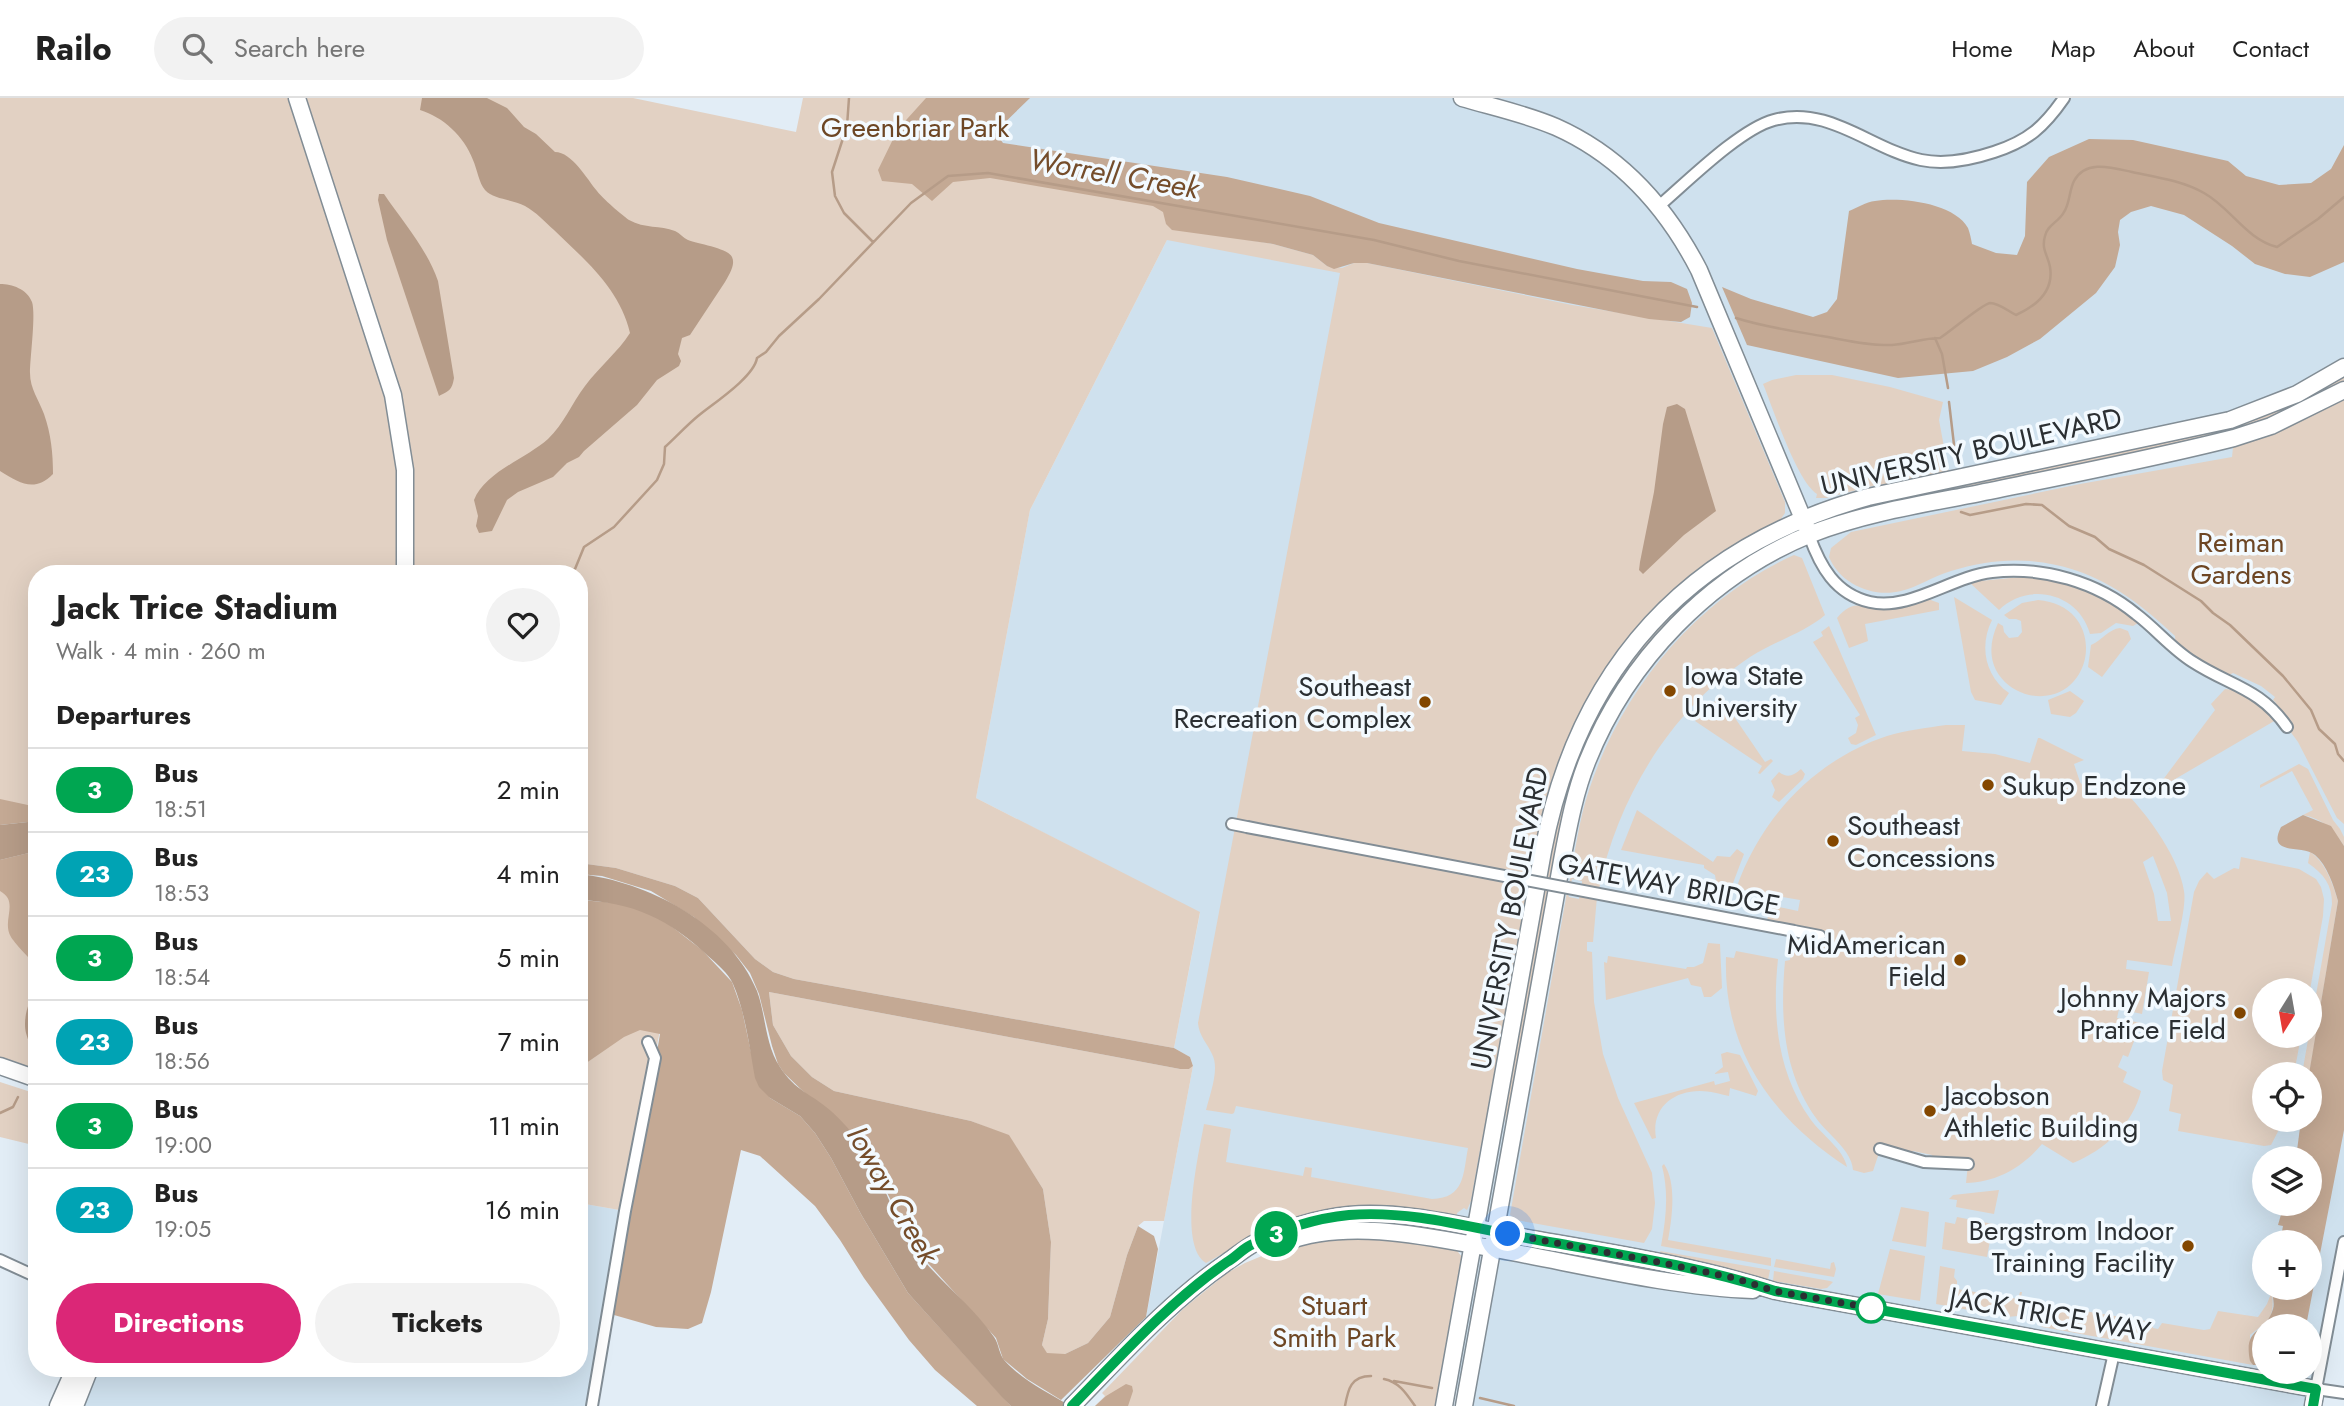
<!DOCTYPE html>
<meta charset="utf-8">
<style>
:root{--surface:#fff;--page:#f2f2f2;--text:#222;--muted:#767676;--line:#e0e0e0;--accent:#db2777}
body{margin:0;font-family:Jost,sans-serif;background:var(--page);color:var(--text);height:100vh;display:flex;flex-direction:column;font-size:26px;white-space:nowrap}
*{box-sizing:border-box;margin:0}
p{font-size:23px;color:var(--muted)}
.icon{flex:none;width:38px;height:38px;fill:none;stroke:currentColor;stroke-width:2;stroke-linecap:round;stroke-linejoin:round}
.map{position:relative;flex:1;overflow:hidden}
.panel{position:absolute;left:28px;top:467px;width:560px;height:812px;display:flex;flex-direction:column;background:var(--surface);border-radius:28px;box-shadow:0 7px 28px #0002}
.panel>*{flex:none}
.badge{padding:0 14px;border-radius:23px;font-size:24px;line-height:46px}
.needle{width:46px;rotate:191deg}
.buttons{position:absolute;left:2252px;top:880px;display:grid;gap:14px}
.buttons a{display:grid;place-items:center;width:70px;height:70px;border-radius:50%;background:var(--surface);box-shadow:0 7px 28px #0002;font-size:35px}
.you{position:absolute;width:35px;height:35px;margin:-18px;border:5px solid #fff;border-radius:50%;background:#1a73e8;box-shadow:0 0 0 10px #1a73e833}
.map>.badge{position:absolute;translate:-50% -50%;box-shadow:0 0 0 4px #fff}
h2{padding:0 28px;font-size:26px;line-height:63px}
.round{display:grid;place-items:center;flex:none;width:74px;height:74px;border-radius:37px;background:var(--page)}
.head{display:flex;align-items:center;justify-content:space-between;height:119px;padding:0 28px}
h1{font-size:33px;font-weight:700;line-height:52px}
.primary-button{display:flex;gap:14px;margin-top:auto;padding:14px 28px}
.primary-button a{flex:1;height:80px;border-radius:42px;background:var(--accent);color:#fff;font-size:28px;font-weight:700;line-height:80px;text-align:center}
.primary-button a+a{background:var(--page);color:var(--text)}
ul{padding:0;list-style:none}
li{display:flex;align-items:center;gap:21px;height:84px;padding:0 28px;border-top:2px solid var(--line)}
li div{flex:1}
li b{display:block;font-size:26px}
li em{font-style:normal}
li .badge{min-width:77px;font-weight:700;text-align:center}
header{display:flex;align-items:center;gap:42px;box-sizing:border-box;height:98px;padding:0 35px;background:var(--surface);border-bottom:2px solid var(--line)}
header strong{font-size:33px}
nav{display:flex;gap:38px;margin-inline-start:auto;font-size:24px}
.search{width:490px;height:63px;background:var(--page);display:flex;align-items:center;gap:18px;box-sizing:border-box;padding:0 24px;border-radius:38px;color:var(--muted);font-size:26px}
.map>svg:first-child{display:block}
.built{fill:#cfe1ee;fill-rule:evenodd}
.green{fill:#e2d1c3;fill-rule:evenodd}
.forest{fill:#c4a994}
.water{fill:#b69c88}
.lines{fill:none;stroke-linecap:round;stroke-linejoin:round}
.stream{stroke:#b69c88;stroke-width:2.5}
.street-casing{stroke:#828d95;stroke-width:14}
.secondary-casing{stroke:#828d95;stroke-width:19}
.street{stroke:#fff;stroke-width:10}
.secondary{stroke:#fff;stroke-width:16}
.street-bridge-casing{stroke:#828d95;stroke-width:14;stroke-linecap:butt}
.street-bridge{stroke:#fff;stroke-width:10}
.line-casing{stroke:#fff;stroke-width:16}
.line{stroke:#00a651;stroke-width:10}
.walk{stroke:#2b2f32;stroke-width:7;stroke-dasharray:0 12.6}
.poi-dot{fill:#834700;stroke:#f3faff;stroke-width:2.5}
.stop-dot{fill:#fff;stroke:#00a651;stroke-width:3.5}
.labels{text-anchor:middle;stroke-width:7;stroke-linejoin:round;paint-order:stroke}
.park-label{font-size:28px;fill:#6d4624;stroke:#f3faff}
.street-label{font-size:28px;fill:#2b2f32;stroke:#f3faff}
.poi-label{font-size:28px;fill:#2b2f32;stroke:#f3faff;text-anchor:start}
.water-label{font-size:30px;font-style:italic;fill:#754d2b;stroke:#f3faff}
</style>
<header>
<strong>Railo</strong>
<div class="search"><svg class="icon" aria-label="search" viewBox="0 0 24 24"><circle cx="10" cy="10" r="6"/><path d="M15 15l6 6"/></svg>Search here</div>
<nav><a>Home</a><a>Map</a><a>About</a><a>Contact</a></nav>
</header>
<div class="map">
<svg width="2344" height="1308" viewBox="0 0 2344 1308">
<rect width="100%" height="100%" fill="#e2edf6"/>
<path class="built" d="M983,0h1361v1144l-31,164h-849l3,-15 -23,-4 31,-159 -54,-10 -123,8 -96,53 -56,38 47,-251 -3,-9 -16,-9 26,-135 -224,-115 54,-288 137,-270 -241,-82zM2264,892h46v46h-46zM2264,976h46v46h-46zM2264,1060h46v46h-46zM2264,1144h46v46h-46zM2264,1228h46v46h-46z
M579,1105l40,7 -23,145 -4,51h-532l21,-37 498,-1z"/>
<path class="green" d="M0,0h633l163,34 7,-34h181l-57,59 260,45 43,35 43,7 40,11 14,11 15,2 12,-5h13l205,42 140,23 73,174v11l-7,10 -98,65 -110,153 -81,383 -9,26 -9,51 -4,9 -3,-2 -7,5v4l-45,-5 -163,27 -43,24c-29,-18 -7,-110 -2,-139l27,5 -5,33 77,14 2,-9 7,1 -1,9 121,22c33,-1 31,-25 36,-51l-232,-42 -2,7 -2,1 -26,-4c4,-16 14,-41 6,-56 -5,-11 -13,-18 -14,-31l142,-750 -173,-33 -137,270 -54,288 224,114 -26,136 -380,-69 -21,-7 -18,-13 -57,-61 -23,-12 -59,-18 -37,-5v-289h-542v235l-37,-6z
M1796,277h36l58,12 53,15 -4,18 10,54 -49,10 -24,1 -50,13h-10l1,-4c-20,-12 -44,-86 -54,-110l9,-4z
M2344,277v9l-25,14 -84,35 -364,77 -1,-3 16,-7 257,-55z
M2344,292v434l-7,-6 -39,-76 -23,-31 1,-8 -3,-3 2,-3 -14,-11 -28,-13 -10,5 -47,-28 -1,-14c-42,-40 -84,-70 -145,-75 -27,-2 -53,2 -79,10 -18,5 -33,16 -50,20 -28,7 -61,-7 -72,-34l2,-9 20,-16 229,-48 152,-27 2,-19z
M1794,457l8,3 23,57c-19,17 -52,27 -75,42 -78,52 -133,141 -151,232l-17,-3v-5l-10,-2 -1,5h-2c6,-32 10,-64 20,-94 33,-100 107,-191 205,-235z
M2021,479c45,3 83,18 117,46l-5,3 -17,-3 -15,10 -11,1c-11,-41 -62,-53 -91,-24l-30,-28z
M1954,499l38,23c-13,26 -7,56 17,73l-8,12 -26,-5 -4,-8z
M1928,501l11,4v7l-74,14 3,17 -19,7 -12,-30c19,-23 32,-7 58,-10 11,-1 21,-7 33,-9z
M2038,502c73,6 57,108 -9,95 -12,-3 -23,-10 -30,-20 -11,-16 -9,-35 -1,-52l5,3 1,6 5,6 9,-1 4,-5 -1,-11 -5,-2h-7l-5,-4 18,-12z
M1677,509l2,2 -64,87 -62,185 -8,-2c16,-84 38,-166 95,-233 12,-13 25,-26 37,-39z
M1829,528l47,109 -20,10 -5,-1 -3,-6 8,-5 2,-8 -3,-7 5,-3 -47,-73 10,-6 -2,-4z
M2120,530l8,3 3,8 -29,38 -14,-10 3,-22c11,-5 18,-16 29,-17z
M2225,591c22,2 37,16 51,31l-111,65 -3,-4 53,-71 -4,-6z
M2070,593l14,10 -8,12 -6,4 -19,-3 -3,-14z
M1720,598l45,66 6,-3 2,2 -13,13 -2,-1 4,-7 -67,-45z
M1946,627h19l-3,26 33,3 35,9 8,-25h2l44,22 -10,4 6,18 12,15 22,-16c27,24 65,74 70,110 3,17 -9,57 -12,75l-45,-6 -1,9 23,3 -7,42 -23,-5 -2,9 24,5 -13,34 -5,-2 -5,12 9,5 -4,10 18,9c-8,33 -36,59 -68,72l-31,-19c-20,24 -45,38 -76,39l2,-19 -36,-7v-2l-19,-4 -2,3 -29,-10 -9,27 -9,2 -11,-3c-1,-20 -26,-36 -37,-52 -33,-46 -36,-102 -31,-157l5,-1 4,-33 -27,-6 3,-16 28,6 2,-11 -64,-11c25,-72 79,-129 151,-153 19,-6 39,-8 59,-11zM2153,758l14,37 4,28h-13l-4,-27 -11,-32z
M2299,666l9,5 25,51 7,9 4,8v9c-10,-16 -21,-27 -41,-31l10,-5 -21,-39 -32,17v-3z
M1801,671l4,5 -2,5 -24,23 -7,-5 3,-7 -4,-9 8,-9c9,7 15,3 22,-3z
M1637,712l76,52 4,-6 13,1 7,-8 7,5 -14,37 -13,-3 -2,-13 -11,-7v-3l-83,-15z
M37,753v221l-37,-12v-200z
M2310,754c15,9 23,32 28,49l-27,163 -2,10h-7l30,-170c0,-19 -8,-30 -24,-41z
M2241,759l58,12 17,10 5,8 3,12 -1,17 -13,74h-46v46h37l-7,38h-30v46h20l-13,25 -7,1 -86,-15 3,-17 -12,-3 4,-26 -10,-5 -1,-9 32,-179 5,-11 8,-9 7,7 20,-11 5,1z
M1544,789l7,2 -58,325 -2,-1 14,-79 1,-31z
M1567,794l2,5 10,2 1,-5 17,3 -4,45h-6v9l5,1 2,50 9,52 15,44 34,75 3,30 -3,26 -8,14 -128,-23 -6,-5z
M579,802l100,32 -54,279 -46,-8z
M1708,845l12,1 2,44 -11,9h-7l-3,-10 -10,-2 -3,-7 -82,22 -2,-38 3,1 1,-7 78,13 1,-2h7l9,-4z
M1736,853l42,8c-6,56 -1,114 33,161 11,15 33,30 36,47 -75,-49 -124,-117 -121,-210l8,1z
M769,894l411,77h9l4,-3 -29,155h-20l-6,5 -11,29 -17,62 -22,26 -23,11h-18l-5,-9 6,-26 3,-77 -8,-53 -34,-53 -38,-15 -137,-30 -22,-14 -21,-21 -18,-31z
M1727,954l13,3 18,36 -2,5 -26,-8 -1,8c-9,-2 -19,-5 -29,-5 -28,0 -49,18 -44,47l-4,1 -18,-36 80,-22 1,4 15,-4 -2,-9 -14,2 9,-7 -2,-13z
M0,984l37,12v52l-37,-9z
M1664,1066c13,19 8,54 4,76l103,18v8l-110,-20c5,-27 8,-53 1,-80z
M1999,1092l-5,24 -38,-7 1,-7 -8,-1 4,-4z
M1901,1109l28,5 -3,35 -34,-6z
M1957,1119l36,7 -6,33 -45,-8 3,-27 10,2z
M1377,1138l78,12 7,9 2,6 -24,143h-345l10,-10 -3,-3 81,-84 44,-36 18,-10 50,-21z
M1890,1151l35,7 -5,45 -42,-7z
M1660,1153l110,19 -2,10 -106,-24z
M1776,1161l54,10 1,-6 3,-1 2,7 -2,8 -60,-10z
M1940,1168l15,3 -1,8 3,4v8l61,10 2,-7h2l-4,24 -11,1 -71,-13z
M1774,1173l56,10 3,1 -6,6 -6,1 -48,-8z
M2272,1193c2,26 0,27 -22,44v26l3,4 -211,-38 -4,-5 3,-18 111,18 1,6 5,1 4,-6 42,7 6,-1 8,-18 40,6 9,-13z"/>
<path class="forest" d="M926,0h104l-35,34 8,11 224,34 83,19 69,27 198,46 66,12 28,1 16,7 5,14 -2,14 -9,5 -32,-3 -282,-56h-13l-20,6 -7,-3 -14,-11 -40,-11 -101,-14 -6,-6 -3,-12 -10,-6 -163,-28 -37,4 -21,19 -20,-17 -30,-3 -4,-11 20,-41z
M2089,41l44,1 95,21 18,15 33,9 32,-2 20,-14 13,-24v117l-34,15 -25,-3 -30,-10 -23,-18 -48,-31 -33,-9 -20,6 -11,8 -2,12 2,13 -5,22 -19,26 -56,46 -33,18 -34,14 -75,7 -151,-33 -25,-58 29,12 62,18 14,-5 10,-13 12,-88c8,-3 17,-9 26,-10 26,-4 79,2 93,27 2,5 3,11 4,16l24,9 21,2 8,-19 2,-54 22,-25z
M0,701l37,8v14l-37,4z
M2303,717l28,11 13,20v284l-38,196h-42v39h-11l-3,-4c-7,-35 15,-26 23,-52 2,-6 -1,-14 -1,-21h38v-46h-30l3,-16 -5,-1 6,-21h26v-46h-14l5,-38h9l-1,-46 29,-173c-4,-15 -11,-36 -23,-46 -12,-11 -49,2 -34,-28z
M37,753v115c-5,-4 -24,-25 -26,-29 -10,-17 9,-35 -11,-46v-31z
M579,765l37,5 59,18 23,12 57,61 18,13 21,7 380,69 16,9 3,9 -4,3h-9l-411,-77 4,33 18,31 21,21 22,14 137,30 38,14 34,54 8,53 -3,77 -6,26 5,8 18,1 23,-11 22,-26 17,-62 11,-29 16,10 4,13 -12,68 -85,83 -34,-21 -24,-20 -7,-21 -80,-88 -40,-79 -67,-74 -25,-24 -6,-9 -6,-18 -13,-52 -9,-21 -14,-18 -42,-38 -43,-26 -49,-15 -23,-2z
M579,802l39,3 21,6 23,10 40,31 30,32 10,28 9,42 19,46 30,18 15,17 16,25 31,58 46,77 103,113h-34l-42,-36 -26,-30 -45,-62 -24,-38 -25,-34 -55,-50 -19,-6 -30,142 -9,31 -14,6 -32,-2 -42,-12 -1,-2 47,-279 -20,-4 -16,7 -45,31z
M1126,1286l6,2 1,5 -5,15h-33l11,-10z"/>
<path class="water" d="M422,0h65l20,10 17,19 12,7 19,18c17,0 32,27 42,39 5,7 25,24 32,29 16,9 31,5 46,11 5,2 8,7 13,9 10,4 40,8 44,17 4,8 -4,19 -7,25l-35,53 -8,3 -4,16 3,7 -2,5 -22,14 -20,25 -53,46 -5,6 -12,6 -14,14 -35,15 -11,8 -15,31 -13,2 -3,-7 2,-10 -4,-16c11,-28 53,-42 74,-61 16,-15 24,-36 37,-53 14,-19 33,-34 45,-53 -10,-44 -45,-73 -76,-103 -9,-8 -18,-18 -29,-24 -12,-7 -31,-6 -40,-16 -6,-7 -8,-21 -12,-30 -9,-24 -30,-43 -53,-50z
M379,96h5c19,28 43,55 54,87l16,97c-2,12 -5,13 -15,18l-52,-156 -9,-40z
M0,186c12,0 27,5 32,18 4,12 -2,56 -2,71 0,16 9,27 14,41 7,20 9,39 9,60 -19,19 -33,9 -53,-3z
M1677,306l8,5 31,102 -32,24 -41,39 -4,-4 1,-8 14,-70 9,-68 4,-17z
M37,723v30l-37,9v-35z
M579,776c68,7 151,50 178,117 9,24 8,54 23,76 15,24 32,27 51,44 10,9 21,21 29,32 23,33 33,76 56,108 23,30 56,54 78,86 5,7 5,18 11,24 17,19 44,32 65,45h-59l-9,-9 -94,-104 -46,-77 -31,-58 -16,-25 -15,-17 -30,-18 -11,-11 -4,-9c-5,-28 -10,-67 -22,-94 -4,-10 -16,-20 -25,-28 -39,-37 -75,-54 -129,-56z
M37,895v60l-7,-2c0,-8 -2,-11 -4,-18 -3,-12 1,-33 11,-40z"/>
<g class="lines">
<path class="stream" d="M849,0l-2,28 -15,46 3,24 9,17 29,29
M1736,220c28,9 57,13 86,18 23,4 47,10 70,9 17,-1 31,-7 48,-7 10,-6 42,-34 50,-35 9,0 18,8 26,12 20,-9 38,-24 34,-48 -2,-12 -9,-17 -5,-31 2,-11 14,-14 19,-24 6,-9 5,-21 10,-31 12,-22 39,-13 58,-9 24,5 51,9 72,21 27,15 42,46 73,54l41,-28 26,-22
M1935,240l7,16 6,34
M1949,304l7,60
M1961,414l9,3 56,-11 16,1 27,21 26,11 14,12 35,16 57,36 12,12 17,12 53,51 28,34 8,19 16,15 3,10 6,7
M568,476l7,-5 9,-22 30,-20 43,-47 7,-16 1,-17c11,-10 22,-22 33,-31 16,-13 56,-39 59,-58l9,-6 13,-16 40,-37 92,-96 37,-27 40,-3 386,67 85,21 238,46
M0,1015l13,-6 5,-10
M1384,1281c15,3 22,14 31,27
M1394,1283l38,7
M1480,1300l34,8
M1345,1308c3,-17 6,-30 26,-30"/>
<defs>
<path id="street" d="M1659,108c28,-24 81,-77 115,-86 55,-15 96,29 147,40 24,5 49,0 73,-8 34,-11 50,-25 70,-54
M1809,437c11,31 26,59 61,67 40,9 81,-25 122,-30 51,-6 105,10 144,42 20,15 36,35 57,48 37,24 67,26 94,65
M1232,726l15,3
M1794,833l26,5
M1880,1051l44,13 44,2
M2344,1144l-28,147 28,4
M0,1162l37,17
M592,1308l33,-195 30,-153 -7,-16
M2102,1308l12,-53"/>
<path id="secondary" d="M297,0l96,297 12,75v104
M1462,0c31,9 64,16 94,29 65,29 111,81 143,143l107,256
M0,968l37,13
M1285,1144c64,-24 145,-5 210,7 84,15 174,38 258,41
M58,1308l17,-38
M75,1308l15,-38
M1072,1308c49,-50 97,-104 155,-144 9,-6 17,-13 26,-18 28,-15 65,-26 96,-29 57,-5 117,12 173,22 85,15 171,28 253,54l541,98 -3,17
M1444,1308l99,-555c35,-184 145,-304 325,-354l362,-77 67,-26 47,-27
M1464,1308l99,-551c6,-31 12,-63 24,-93 40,-101 123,-187 224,-228 51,-20 106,-29 159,-39 88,-18 177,-35 264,-57l37,-12 73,-36"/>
</defs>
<use href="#street" class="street-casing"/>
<use href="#secondary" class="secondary-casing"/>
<use href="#street" class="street"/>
<use href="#secondary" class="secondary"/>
<defs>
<path id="street-bridge" d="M1247,729l547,104"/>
</defs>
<use href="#street-bridge" class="street-bridge-casing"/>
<use href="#street-bridge" class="street-bridge"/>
</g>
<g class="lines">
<defs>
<path id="line" d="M1072,1308c49,-50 97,-104 155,-144 9,-5 16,-14 26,-18 28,-15 64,-26 96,-29 59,-5 120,12 178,23 83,15 168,27 248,53l541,98 -3,17"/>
</defs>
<use href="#line" class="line-casing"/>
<use href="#line" class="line"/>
<path class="walk" d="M1508,1136l145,27 81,17 41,13 96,17"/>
</g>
<g class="poi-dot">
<circle cx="1670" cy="593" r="7"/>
<circle cx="1425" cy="604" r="7"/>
<circle cx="1988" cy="687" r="7"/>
<circle cx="1833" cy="743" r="7"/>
<circle cx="1960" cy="862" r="7"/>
<circle cx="2240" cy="915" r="7"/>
<circle cx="1930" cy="1013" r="7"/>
<circle cx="2188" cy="1148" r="7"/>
</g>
<circle class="stop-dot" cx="1871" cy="1210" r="14"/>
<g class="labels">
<g class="park-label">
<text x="915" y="39">Greenbriar Park</text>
<text x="2241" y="454">Reiman<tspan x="2241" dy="32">Gardens</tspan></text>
<text x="1334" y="1217">Stuart<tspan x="1334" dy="32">Smith Park</tspan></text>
</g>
<g class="street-label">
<text transform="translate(1971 353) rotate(-13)" y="10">UNIVERSITY BOULEVARD</text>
<text transform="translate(1669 786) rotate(11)" y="10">GATEWAY BRIDGE</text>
<text transform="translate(1509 820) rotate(-79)" y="10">UNIVERSITY BOULEVARD</text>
<text transform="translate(2050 1216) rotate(10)" y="10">JACK TRICE WAY</text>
</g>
<g class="poi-label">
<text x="1684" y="587">Iowa State<tspan x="1684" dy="32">University</tspan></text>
<text x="1411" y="598" text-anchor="end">Southeast<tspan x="1411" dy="32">Recreation Complex</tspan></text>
<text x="2002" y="697">Sukup Endzone</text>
<text x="1847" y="737">Southeast<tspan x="1847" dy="32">Concessions</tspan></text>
<text x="1946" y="856" text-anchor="end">MidAmerican<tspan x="1946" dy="32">Field</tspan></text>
<text x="2226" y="909" text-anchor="end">Johnny Majors<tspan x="2226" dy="32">Pratice Field</tspan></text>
<text x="1944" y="1007">Jacobson<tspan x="1944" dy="32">Athletic Building</tspan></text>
<text x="2174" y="1142" text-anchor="end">Bergstrom Indoor<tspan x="2174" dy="32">Training Facility</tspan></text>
</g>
<g class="water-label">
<text transform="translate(1114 76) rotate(10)" y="10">Worrell Creek</text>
<text transform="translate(893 1097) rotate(60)" y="10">Ioway Creek</text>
</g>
</g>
</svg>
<div class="buttons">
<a><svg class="needle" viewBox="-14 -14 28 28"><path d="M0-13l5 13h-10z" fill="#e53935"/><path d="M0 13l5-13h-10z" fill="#767676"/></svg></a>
<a><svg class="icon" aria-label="locate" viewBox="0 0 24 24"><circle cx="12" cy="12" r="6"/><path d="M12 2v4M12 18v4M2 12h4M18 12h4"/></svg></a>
<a><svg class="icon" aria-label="layers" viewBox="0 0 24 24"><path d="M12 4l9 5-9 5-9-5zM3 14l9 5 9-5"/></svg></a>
<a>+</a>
<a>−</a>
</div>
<div class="you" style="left:1508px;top:1136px"></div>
<b class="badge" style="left:1276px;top:1136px;background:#00a651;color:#fff">3</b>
<section class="panel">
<div class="head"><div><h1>Jack Trice Stadium</h1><p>Walk · 4 min · 260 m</p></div><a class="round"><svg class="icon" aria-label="heart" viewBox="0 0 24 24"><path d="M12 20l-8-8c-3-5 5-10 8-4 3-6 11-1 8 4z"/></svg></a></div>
<h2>Departures</h2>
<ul>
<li><span class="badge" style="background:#00a651;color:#fff">3</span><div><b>Bus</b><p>18:51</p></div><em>2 min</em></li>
<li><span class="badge" style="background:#00a3b4;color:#fff">23</span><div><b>Bus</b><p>18:53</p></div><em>4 min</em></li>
<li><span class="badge" style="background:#00a651;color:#fff">3</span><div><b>Bus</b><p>18:54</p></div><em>5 min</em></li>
<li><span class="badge" style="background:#00a3b4;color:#fff">23</span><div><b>Bus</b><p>18:56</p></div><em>7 min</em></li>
<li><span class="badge" style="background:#00a651;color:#fff">3</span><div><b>Bus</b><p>19:00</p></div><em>11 min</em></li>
<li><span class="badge" style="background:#00a3b4;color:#fff">23</span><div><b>Bus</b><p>19:05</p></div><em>16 min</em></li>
</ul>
<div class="primary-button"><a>Directions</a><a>Tickets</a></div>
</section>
</div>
